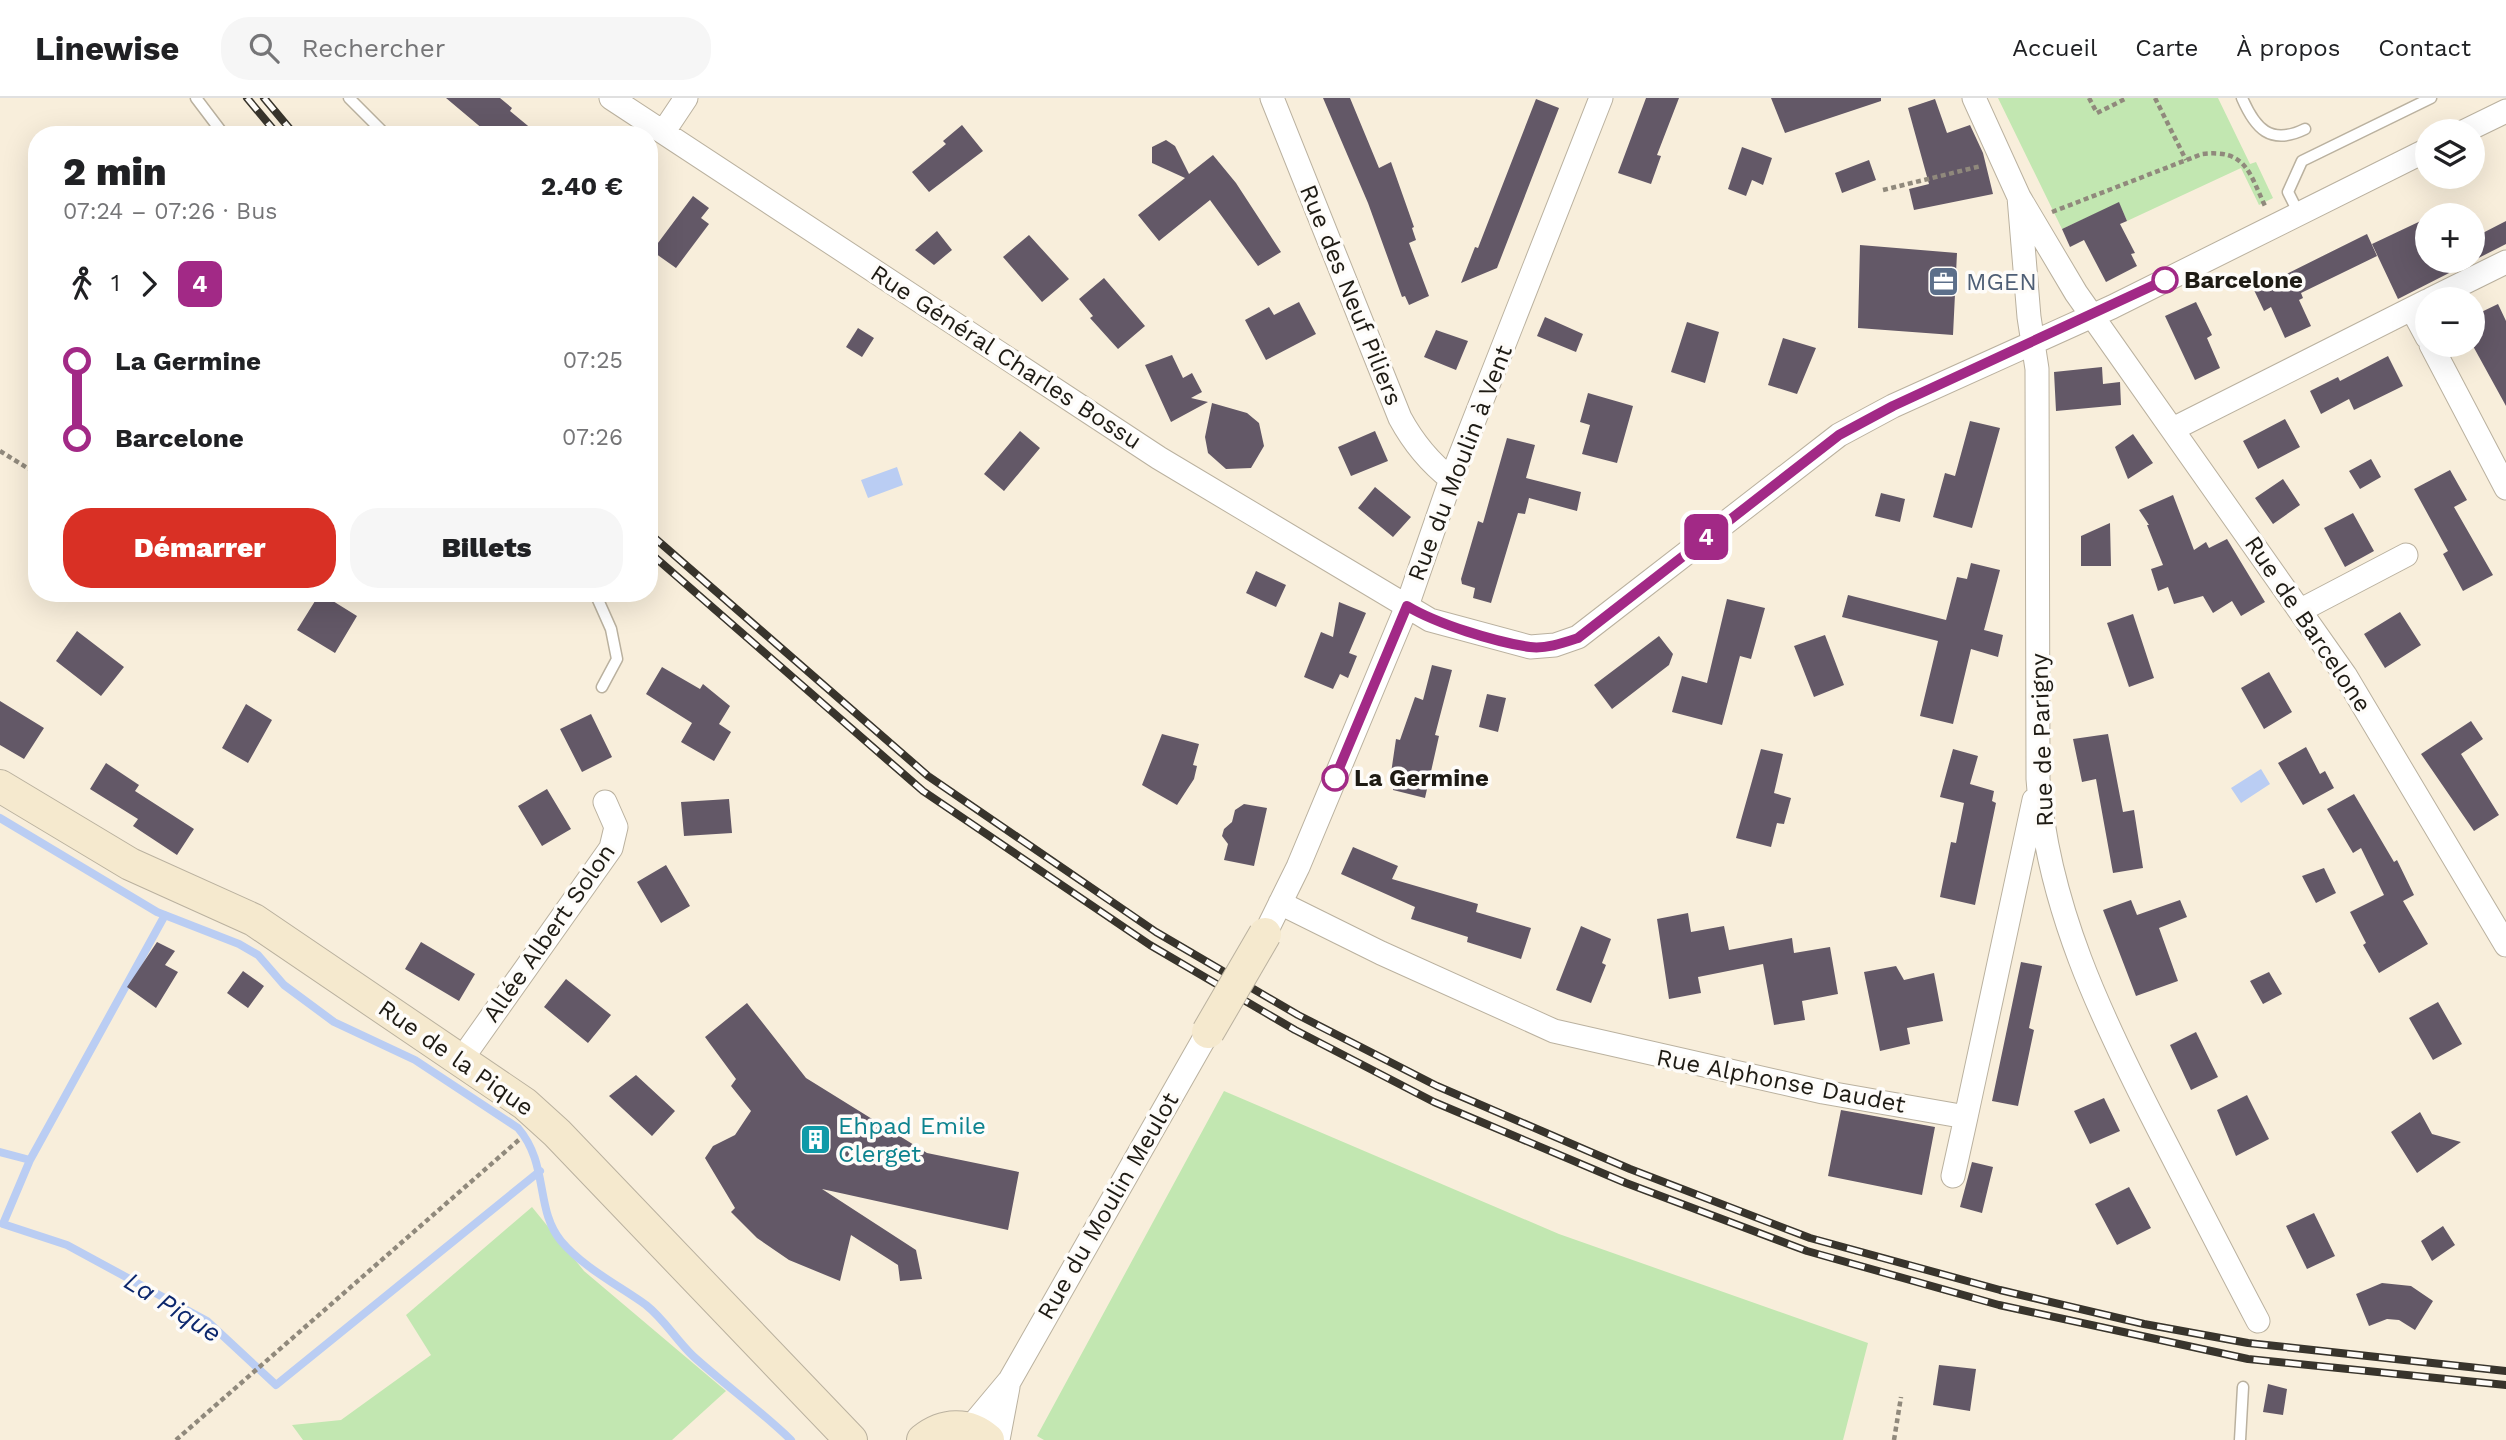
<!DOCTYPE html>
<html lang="fr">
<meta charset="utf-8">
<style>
:root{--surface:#fff;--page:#f6f6f6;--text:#202124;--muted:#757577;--line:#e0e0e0;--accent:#d93025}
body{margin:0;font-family:"Work Sans",sans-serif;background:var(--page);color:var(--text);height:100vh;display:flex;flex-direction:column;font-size:26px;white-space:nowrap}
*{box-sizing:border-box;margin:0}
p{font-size:23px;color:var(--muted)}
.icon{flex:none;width:38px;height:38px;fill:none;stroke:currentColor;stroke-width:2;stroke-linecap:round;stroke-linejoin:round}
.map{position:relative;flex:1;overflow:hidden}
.sheet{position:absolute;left:28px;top:28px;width:630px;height:476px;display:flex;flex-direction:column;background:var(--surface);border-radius:28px;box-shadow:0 7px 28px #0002}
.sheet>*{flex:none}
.badge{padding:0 14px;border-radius:10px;font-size:24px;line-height:46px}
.tools{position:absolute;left:2415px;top:21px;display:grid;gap:14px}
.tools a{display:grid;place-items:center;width:70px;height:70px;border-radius:50%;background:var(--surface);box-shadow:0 7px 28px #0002;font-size:35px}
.map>.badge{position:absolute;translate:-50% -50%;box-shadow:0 0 0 4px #fff}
.legs{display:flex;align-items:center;gap:10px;height:77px;padding:0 35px;font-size:23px}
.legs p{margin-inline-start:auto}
.overview{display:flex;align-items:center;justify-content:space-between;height:119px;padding:0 35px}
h1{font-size:38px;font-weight:800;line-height:52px}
.action{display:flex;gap:14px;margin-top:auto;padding:14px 35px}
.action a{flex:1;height:80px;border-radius:28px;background:var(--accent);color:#fff;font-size:28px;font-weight:800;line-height:80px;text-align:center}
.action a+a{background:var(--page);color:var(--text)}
ul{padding:0 35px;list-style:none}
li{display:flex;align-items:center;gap:24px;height:77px;font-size:26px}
li i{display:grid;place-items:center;width:10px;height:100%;margin:0 9px;background:currentColor}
li i::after{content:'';width:18px;height:18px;margin:-9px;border:5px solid;border-radius:50%;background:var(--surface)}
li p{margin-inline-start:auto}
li:first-child i{background:linear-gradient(#0000 50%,currentColor 0)}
li:last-child i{background:linear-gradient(currentColor 50%,#0000 0)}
header{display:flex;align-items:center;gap:42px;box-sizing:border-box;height:98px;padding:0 35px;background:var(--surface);border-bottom:2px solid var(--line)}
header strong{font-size:33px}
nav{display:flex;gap:38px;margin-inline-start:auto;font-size:24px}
.search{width:490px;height:63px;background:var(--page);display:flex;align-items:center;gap:18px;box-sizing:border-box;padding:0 24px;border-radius:28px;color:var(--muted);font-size:26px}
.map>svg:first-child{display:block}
.green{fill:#c2e7b1}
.water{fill:#bacdf3}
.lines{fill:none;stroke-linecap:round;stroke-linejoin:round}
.stream{stroke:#bacdf3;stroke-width:8}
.building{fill:#635867}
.lane-casing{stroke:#bab19f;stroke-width:13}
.street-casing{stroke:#bab19f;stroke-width:25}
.secondary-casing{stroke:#bab19f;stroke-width:34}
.path{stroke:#90897c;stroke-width:4.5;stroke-dasharray:5 3.5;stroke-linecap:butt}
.lane{stroke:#fff;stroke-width:10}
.street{stroke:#fff;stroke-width:23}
.secondary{stroke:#f5e9ce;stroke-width:32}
.rail-casing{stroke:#38342c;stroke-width:8}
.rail{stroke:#fefcf9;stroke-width:5;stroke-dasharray:16;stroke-linecap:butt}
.secondary-bridge-casing{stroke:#bab19f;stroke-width:34;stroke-linecap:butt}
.secondary-bridge{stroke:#f5e9ce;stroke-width:32}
.line-1-casing{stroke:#fff;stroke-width:16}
.line-1{stroke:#a22986;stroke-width:10}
.stop-1-dot{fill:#fff;stroke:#a22986;stroke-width:3.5}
.labels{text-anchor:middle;stroke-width:7;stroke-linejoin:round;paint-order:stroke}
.stop-label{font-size:24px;font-weight:bold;fill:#1e1b14;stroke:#fefcf9;text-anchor:start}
.service-label{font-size:24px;fill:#4e5e75;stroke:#fefcf9;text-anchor:start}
.street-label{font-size:24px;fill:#1e1b14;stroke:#fefcf9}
.culture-label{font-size:24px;fill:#0d838f;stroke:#fefcf9;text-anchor:start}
.water-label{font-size:26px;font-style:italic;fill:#0c276d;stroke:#fefcf9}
</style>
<header>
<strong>Linewise</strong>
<div class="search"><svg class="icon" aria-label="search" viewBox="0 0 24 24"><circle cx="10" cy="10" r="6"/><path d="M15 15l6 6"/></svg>Rechercher</div>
<nav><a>Accueil</a><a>Carte</a><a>À propos</a><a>Contact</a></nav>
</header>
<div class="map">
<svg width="2506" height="1342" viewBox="0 0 2506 1342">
<rect width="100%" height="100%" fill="#f8eedb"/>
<path class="green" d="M1998,0h220l32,66 6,-2 17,36 -14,7 -18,-37 -114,53 -8,-18 -57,26z
M1224,993l335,143 309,109 -25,97h-799l-7,-4z
M532,1109l52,64 142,120 -54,49h-369l-11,-15 49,-5 90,-65 -25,-40z"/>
<path class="water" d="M897,369l6,18 -35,13 -7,-18z
M2261,671l9,15 -29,19 -10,-15z"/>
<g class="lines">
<path class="stream" d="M0,720l157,94 82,32 19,11 26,30 50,37 81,38 103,68c31,36 17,82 43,113 23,27 57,44 85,64 19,15 30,35 47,51 32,29 67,54 98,84
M0,1054l30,8 -27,64 64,21 140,76 69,64 264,-214
M30,1062l135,-245"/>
</g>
<path class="building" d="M446,0h54l12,10 -2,3 29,24h-49z
M1323,0h27l29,70 12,-6 23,65 -2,1 4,12 -7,3 20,53 -20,9 -4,-9 -3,1 -34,-94z
M1646,0h33l-22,57 4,1 -10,28 -33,-11z
M1771,0h110v3l-96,32z
M1536,1l23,9 -62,160 -36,15 14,-36 3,1z
M1935,1l12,34 23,-8 13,28 10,41 -79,16 -5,-21 20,-5 -21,-76z
M962,27l21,26 -54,41 -17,-20 34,-28 -3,-3z
M1166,42l9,6 14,28 24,-19 23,28 45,69 -23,14 -48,-66 -51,41 -21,-26 47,-37 -33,-15v-16z
M1742,49l30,11 -9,27 -11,-5 -6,16 -18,-7z
M1869,62l7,20 -34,13 -7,-20z
M693,98l16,12 -8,10 8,6 -33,44 -24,-17z
M2119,104l8,19 -7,3 15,29 -4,1 6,12 -31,16 -22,-42 -14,7 -8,-18z
M2427,120v43h46v-23l33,-17v23l-108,55 -26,-55z
M937,133l15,19 -18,15 -19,-15z
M2367,136l10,22 -76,37 2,5 -4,2 12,26 -26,12 -14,-31 -7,4 -10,-21z
M1029,137l40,44 -27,23 -39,-45z
M1860,147l97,8 -4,82 -95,-7z
M1104,180l41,48 -27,23 -28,-31 3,-2 -14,-17z
M1299,204l17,32 -50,26 -21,-40 24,-13 5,8z
M2196,204l16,33 -5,3 13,30 -25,12 -30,-64z
M2498,206l8,17v85l-33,-60v-30z
M1545,219l38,17 -7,18 -39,-16z
M1687,224l32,10 -14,51 -34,-11z
M858,230l16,10 -12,19 -16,-10z
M1436,232l32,11 -12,29 -32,-13z
M1783,240l33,10 -19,46 -29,-9z
M1172,257l11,23 9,-5 10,19 -11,6 17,4 -37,20 -26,-57z
M2388,258l15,30 -49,24 -5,-11 -28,15 -11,-23 28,-14 2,4z
M2102,269l1,17 17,-2 1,23 -65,6 -2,-39z
M1588,295l45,13 -16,57 -35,-9 8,-29 -10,-3z
M1212,305l35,10 12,10 5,23 -13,22 -25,1 -18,-16 -3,-16z
M2285,321l15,28 -42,22 -15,-28z
M1970,323l30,7 -28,100 -39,-11 12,-44 10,3z
M1020,333l20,17 -36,43 -20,-17z
M1375,333l13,30 -37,15 -13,-29z
M2133,336l20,29 -25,16 -13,-32z
M1507,340l28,7 -9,33 55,14 -4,19 -48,-13 -4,16 -7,-1 -27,90 -18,-5 2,-10 -13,-4 -1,-5 17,-58 5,2z
M2371,361l10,18 -21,12 -11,-18z
M2450,372l17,30 -13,7 39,68 -30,16 -20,-37 5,-3 -34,-62z
M2283,381l17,26 -27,19 -18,-26z
M1375,389l36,30 -18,20 -35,-29z
M1881,395l24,6 -5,23 -25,-6z
M2173,397l21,55 12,-8 3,6 18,-9 38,63 -24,14 -9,-15 -19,12 -10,-17 -29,8 -6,-17 -10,4 -7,-22 12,-4 -16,-40h2l-10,-15z
M2353,415l21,38 -29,16 -21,-39z
M2110,425l1,43h-30v-30z
M1971,465l29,7 -16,60 19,5 -5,22 -27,-8 -18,75 -33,-8 18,-75 -96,-24 6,-22 98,25 11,-43 10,2z
M1256,473l30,14 -10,22 -30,-14z
M320,495l37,23 -22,37 -38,-23z
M1727,501l38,9 -14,51 -11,-3 -18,69 -50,-13 10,-36 25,7z
M1339,504l27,11 -17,40 8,3 -9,22 -8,-4 -7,15 -29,-12 17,-45 12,5z
M2400,514l21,33 -36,23 -21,-34z
M2133,516l21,64 -25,9 -22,-64z
M77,533l47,36 -23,29 -45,-35z
M1825,537l19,50 -30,12 -20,-51z
M1659,538l14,18 -4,11 -57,44 -18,-24z
M1432,567l20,5 -17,65 4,1 -14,62 -32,-8 3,-9 -6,-1 6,-41 4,1 15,-43 8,3z
M662,569l38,22 3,-5 27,22 -11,18 12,8 -17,29 -33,-19 11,-19 -46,-29z
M2269,574l23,40 -28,17 -23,-41z
M1487,596l19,4 -8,34 -19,-5z
M0,603l44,27 -20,31 -24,-14z
M246,606l26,16 -24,43 -26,-15z
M591,616l21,43 -30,15 -22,-43z
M2471,623l12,18 -22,15 38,61 -25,16 -53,-77z
M1162,636l37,10 -6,21 4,1 -3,13 -17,26 -35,-20z
M2108,636l15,78 11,-2 9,58 -30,5 -17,-94 -14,3 -9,-43z
M2306,649l14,27 5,-3 9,17 -31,17 -25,-42z
M1761,651l22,5 -9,39 17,5 -7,26 -7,-1 -6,24 -35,-9z
M1953,651l25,7 -8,28 24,7 -2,10 4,2 -21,102 -35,-8 11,-55 5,1 8,-40 -24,-6z
M106,665l33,22 -4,6 59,38 -17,26 -44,-29 5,-7 -48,-30z
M547,691l24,40 -29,17 -24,-40z
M2354,696l40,68 3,-2 17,35 -11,6 25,43 -49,29 -16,-28 3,-2 -16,-31 34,-17 -23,-47 -8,5 -26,-44z
M729,701l3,34 -48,3 -3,-34z
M1244,706l23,4 -13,58 -30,-6 4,-16 -6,-8 2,-7 8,-7 3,-12z
M1353,749l45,19 -6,13 86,25 -2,8 55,16 -10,31 -54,-17 1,-5 -57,-18 4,-12 -74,-33z
M666,767l24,41 -29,17 -24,-41z
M2324,770l12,25 -20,10 -14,-27z
M2131,802l6,15 43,-15 7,17 -28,11 19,53 -42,15 -33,-86z
M1688,815l3,19 33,-6 5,24 63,-12 2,15 36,-6 8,47 -36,7 3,19 -31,5 -11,-61 -65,13 3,16 -32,6 -12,-80z
M1581,828l30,13 -9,24 4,2 -15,38 -35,-13z
M157,844l18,9 -10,14 13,7 -22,36 -29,-21z
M421,844l54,32 -16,27 -54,-32z
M2021,864l21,4 -13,62 5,2 -16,76 -26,-5z
M1896,868l8,14 30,-7 9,48 -36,7 3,16 -30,7 -16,-79z
M243,873l21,15 -16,22 -21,-15z
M2269,874l13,22 -19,10 -13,-23z
M566,881l45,36 -23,28 -44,-36z
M2438,904l24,42 -29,16 -24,-42z
M747,905l59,75 121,75 92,19 -11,58 -186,-41 94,61 6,29 -22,2 -2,-16 -47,-30 -11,46 -51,-21 -32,-22 -26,-26 4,-4 -30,-50 8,-12 22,-11 16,-24 -20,-25 5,-7 -31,-42z
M2196,934l22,45 -27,13 -21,-45z
M636,977l39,36 -23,25 -43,-40z
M2247,997l22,44 -33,17 -19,-46z
M2104,1000l16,33 -30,13 -16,-33z
M1841,1012l94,17 -13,68 -94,-19z
M2420,1014l12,22 29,8 -44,31 -26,-41z
M1972,1064l21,5 -11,46 -22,-6z
M2129,1089l22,41 -34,17 -22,-41z
M2314,1115l21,43 -28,13 -21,-43z
M2443,1128l12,19 -23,16 -11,-20z
M2382,1185l29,3 22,15 -18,29 -16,-10 -12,-1 -18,7 -13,-32z
M1939,1267l37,4 -6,42 -37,-6z
M2268,1286l19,5 -4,26 -20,-3z"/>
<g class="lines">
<defs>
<path id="lane" d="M196,0l28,37
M349,0l37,37
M2242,0c13,30 28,48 63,31
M2299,116l-11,-22 14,-31 129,-63
M595,495l16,36 6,30 -15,28
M2240,1342l3,-53"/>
<path id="street" d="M611,0l548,360 271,162 100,27 25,-2 23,-8 261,-202 54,-29 219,-99 315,-157
M1272,0l128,320c13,24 29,44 51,61
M1974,0l45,99 57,96 269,382 161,270
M664,33l22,-33
M2465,33l41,-20
M2019,99l10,120 8,52 1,410c9,126 63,238 120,349 33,64 66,129 100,193
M2431,201l75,-37
M2412,211l15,28
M2431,247l75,143
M2175,330l252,-127
M2301,512l105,-55
M1280,805l101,50 173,78 269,61 143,25 68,-317
M1265,836l33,-67 109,-261 44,-127 150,-381
M461,962l150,-212 5,-21 -11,-25
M1953,1078l13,-59
M969,1331l41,-49 198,-348
M998,1342l10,-53"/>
<path id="secondary" d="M0,688l130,78 124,56 271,184 32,29 294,307
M923,1342c20,-16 45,-18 65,0"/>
</defs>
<use href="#lane" class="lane-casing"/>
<use href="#street" class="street-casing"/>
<use href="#secondary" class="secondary-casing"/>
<path class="path" d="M2089,0l8,15 30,-15
M2155,0l31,62
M1883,92l98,-24
M2052,114l150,-58c44,-5 47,18 63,52
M0,353l37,23
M176,1342l345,-302
M1894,1342l7,-43"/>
<use href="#lane" class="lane"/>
<use href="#street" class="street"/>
<use href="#secondary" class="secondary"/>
<defs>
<path id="rail" d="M247,0l31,37
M264,0l31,37
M649,435l279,243 228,156 142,83 139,71 193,83 180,69 190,52 144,34 104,19 258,28
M649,454l274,239 227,154 145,85 139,72 192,81 181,68 192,54 249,54 258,26"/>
</defs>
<use href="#rail" class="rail-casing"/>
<use href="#rail" class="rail"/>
<defs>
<path id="secondary-bridge" d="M1208,934l57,-98"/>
</defs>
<use href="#secondary-bridge" class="secondary-bridge-casing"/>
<use href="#secondary-bridge" class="secondary-bridge"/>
</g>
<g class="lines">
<defs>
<path id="line-1" d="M1335,680l72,-172c30,18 88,36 123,41 16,2 33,-4 48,-9l261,-203 54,-29 272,-126"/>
</defs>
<use href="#line-1" class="line-1-casing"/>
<use href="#line-1" class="line-1"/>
</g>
<defs>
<symbol id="office-square" viewBox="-11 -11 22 22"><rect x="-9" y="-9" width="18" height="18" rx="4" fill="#5c6f8a" stroke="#fefcf9"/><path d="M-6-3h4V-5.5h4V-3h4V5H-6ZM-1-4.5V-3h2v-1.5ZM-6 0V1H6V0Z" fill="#fff"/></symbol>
<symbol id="building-square" viewBox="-11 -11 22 22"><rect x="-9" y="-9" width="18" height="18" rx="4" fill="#0f9aa8" stroke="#fefcf9"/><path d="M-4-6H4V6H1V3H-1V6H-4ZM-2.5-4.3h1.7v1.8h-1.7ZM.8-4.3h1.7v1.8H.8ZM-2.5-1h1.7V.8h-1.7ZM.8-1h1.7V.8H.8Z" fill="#fff"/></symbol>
</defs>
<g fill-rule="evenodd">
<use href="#office-square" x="1926" y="166" width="35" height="35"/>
<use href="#building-square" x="798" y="1024" width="35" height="35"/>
</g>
<g class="stop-1-dot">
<circle cx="2165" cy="182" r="12"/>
<circle cx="1335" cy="680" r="12"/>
</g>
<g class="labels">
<g class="stop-label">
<text x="2184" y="190">Barcelone</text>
<text x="1354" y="688">La Germine</text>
</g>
<g class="service-label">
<text x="1966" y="192">MGEN</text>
</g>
<g class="street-label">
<text transform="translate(1351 197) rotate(68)" y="8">Rue des Neuf Piliers</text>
<text transform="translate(1006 259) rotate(33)" y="8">Rue Général Charles Bossu</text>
<text transform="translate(1460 365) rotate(-69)" y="8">Rue du Moulin à Vent</text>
<text transform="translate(2308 526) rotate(56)" y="8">Rue de Barcelone</text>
<text transform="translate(2042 642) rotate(-92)" y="8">Rue de Parigny</text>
<text transform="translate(549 835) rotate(-55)" y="8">Allée Albert Solon</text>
<text transform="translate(456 960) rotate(35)" y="8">Rue de la Pique</text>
<text transform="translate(1781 983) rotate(11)" y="8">Rue Alphonse Daudet</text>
<text transform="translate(1108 1108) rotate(-60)" y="8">Rue du Moulin Meulot</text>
</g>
<g class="culture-label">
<text x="838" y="1036">Ehpad Emile<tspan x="838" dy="28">Clerget</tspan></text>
</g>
<g class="water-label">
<text transform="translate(173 1209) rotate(32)" y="9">La Pique</text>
</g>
</g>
</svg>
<div class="tools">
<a><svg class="icon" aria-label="layers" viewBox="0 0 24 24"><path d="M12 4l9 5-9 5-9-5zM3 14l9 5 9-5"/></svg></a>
<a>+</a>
<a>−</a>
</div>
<b class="badge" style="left:1706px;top:439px;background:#a22986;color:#fff">4</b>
<section class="sheet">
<div class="overview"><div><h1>2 min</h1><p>07:24 – 07:26 · Bus</p></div><b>2.40 €</b></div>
<div class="legs"><svg class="icon" aria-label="walk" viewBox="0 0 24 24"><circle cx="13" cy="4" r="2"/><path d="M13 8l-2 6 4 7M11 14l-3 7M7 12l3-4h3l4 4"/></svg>1<svg class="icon" aria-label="forward" viewBox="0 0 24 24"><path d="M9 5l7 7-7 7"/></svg><b class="badge" style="background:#a22986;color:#fff">4</b></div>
<ul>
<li><i style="color:#a22986"></i><b>La Germine</b><p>07:25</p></li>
<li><i style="color:#a22986"></i><b>Barcelone</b><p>07:26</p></li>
</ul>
<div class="action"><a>Démarrer</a><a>Billets</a></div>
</section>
</div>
